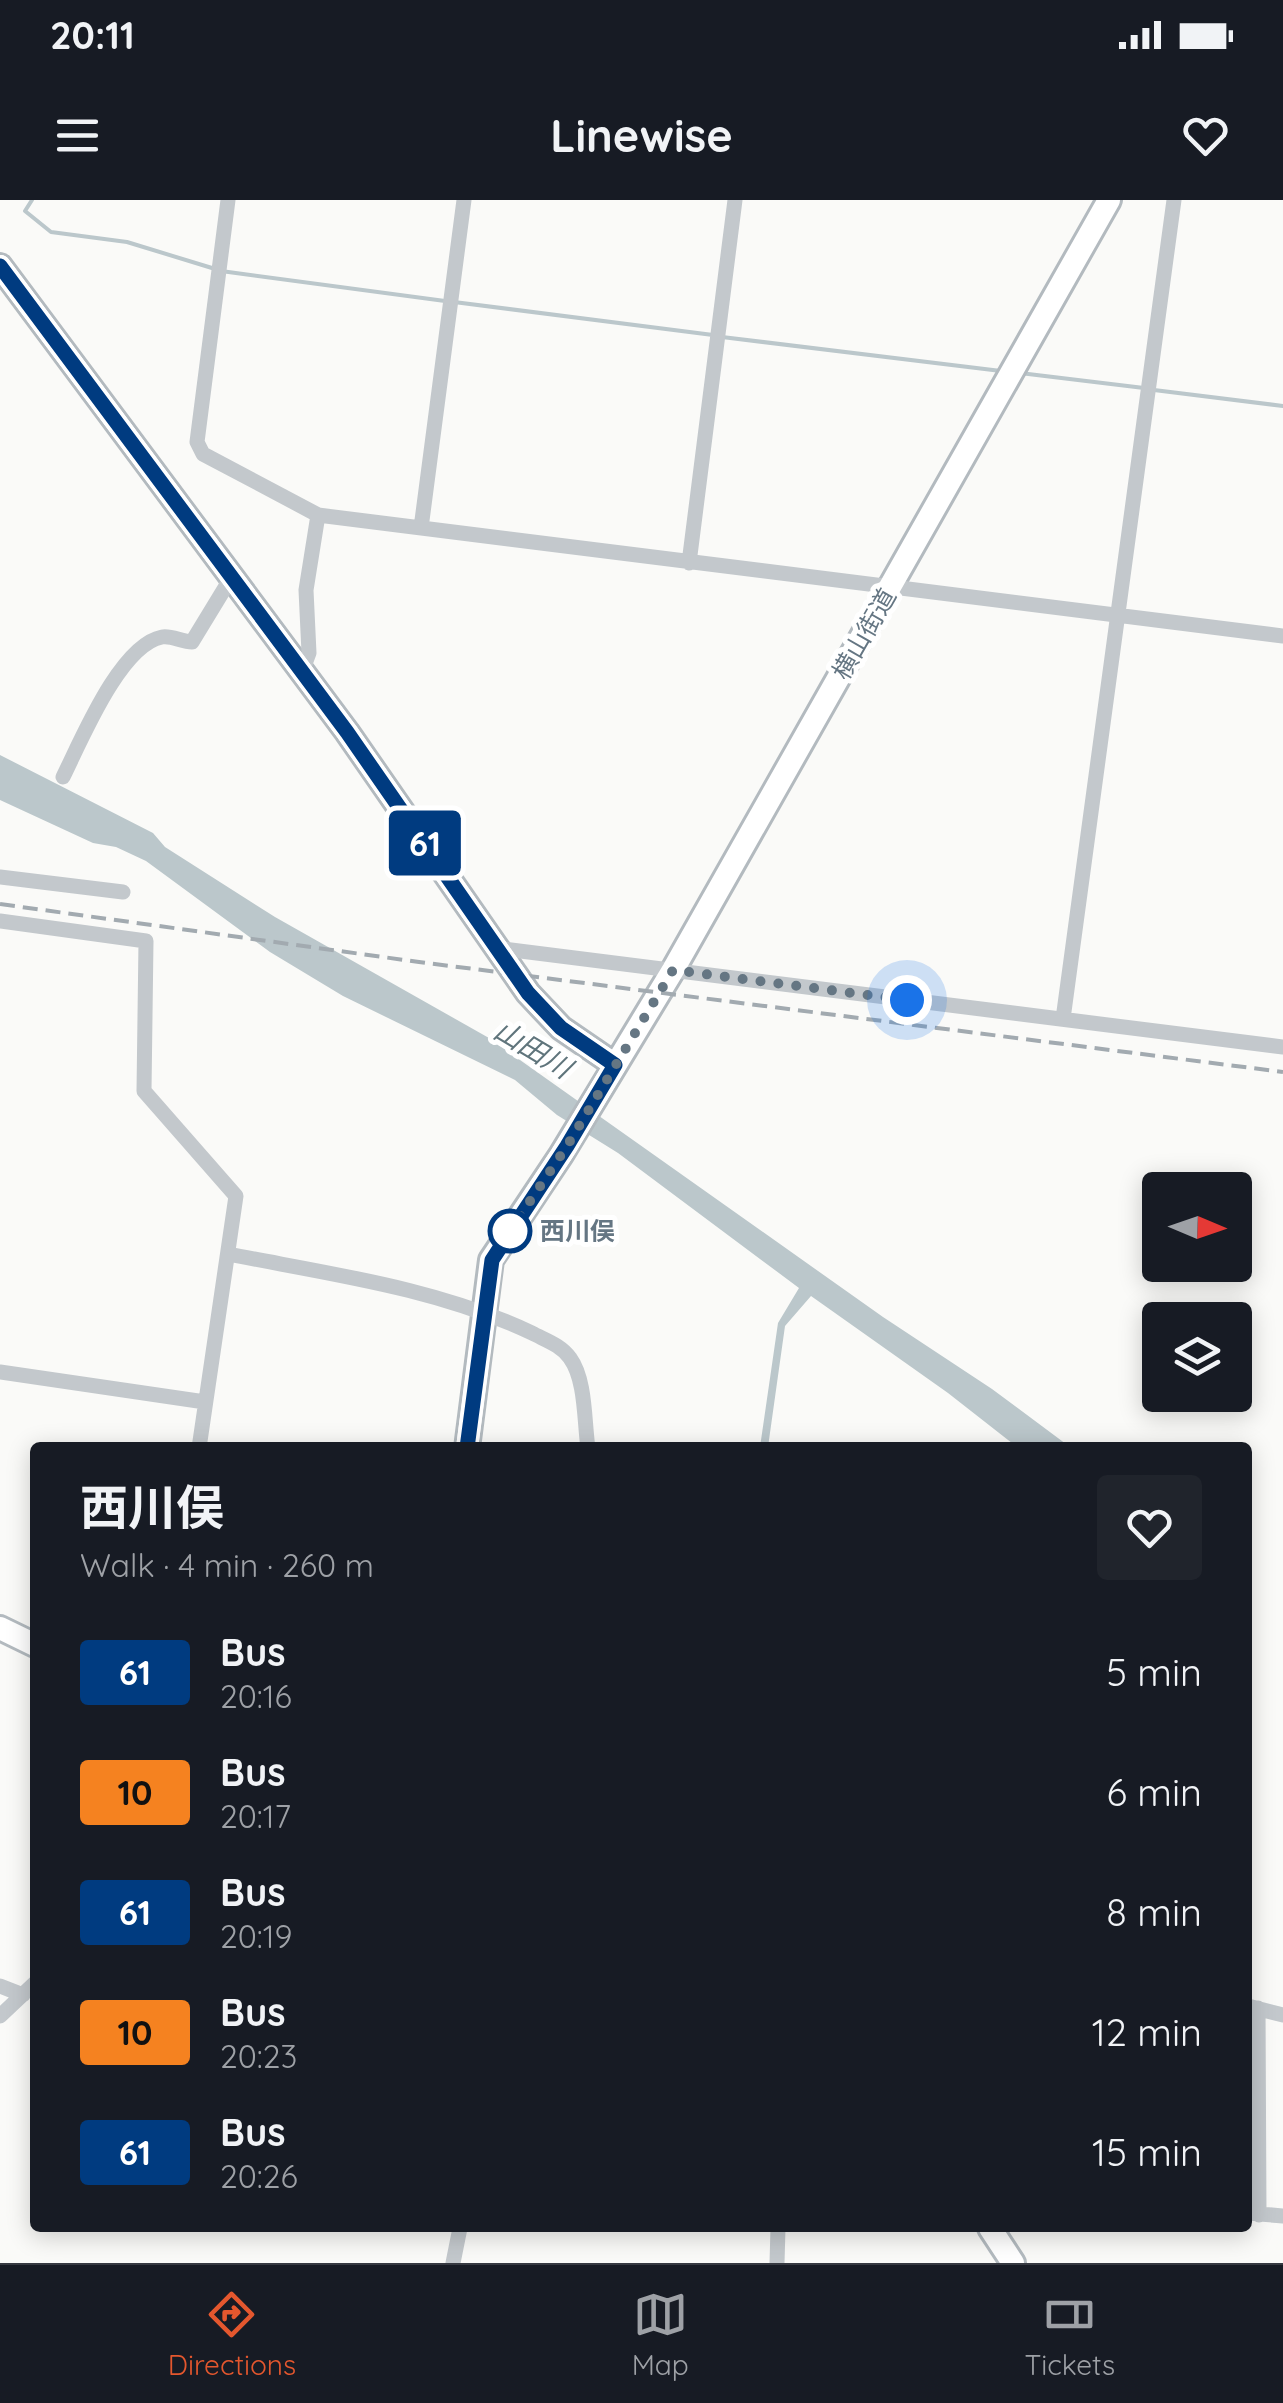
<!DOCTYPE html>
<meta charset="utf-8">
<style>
:root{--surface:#171b24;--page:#20242c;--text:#f1f3f6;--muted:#9ea1a6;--line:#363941;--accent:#e4572e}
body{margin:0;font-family:Quicksand,"Noto Sans JP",sans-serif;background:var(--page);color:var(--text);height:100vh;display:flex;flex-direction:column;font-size:38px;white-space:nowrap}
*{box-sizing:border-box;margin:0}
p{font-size:32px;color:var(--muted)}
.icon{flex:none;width:55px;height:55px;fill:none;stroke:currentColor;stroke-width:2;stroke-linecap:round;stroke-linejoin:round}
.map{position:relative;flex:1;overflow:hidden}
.drawer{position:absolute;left:30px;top:1242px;width:1222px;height:790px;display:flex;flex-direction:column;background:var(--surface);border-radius:10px;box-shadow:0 5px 25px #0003}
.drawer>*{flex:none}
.badge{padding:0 20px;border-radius:8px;font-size:35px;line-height:65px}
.needle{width:65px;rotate:92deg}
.fabs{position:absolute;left:1142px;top:972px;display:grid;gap:20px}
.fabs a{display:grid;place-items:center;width:110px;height:110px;border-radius:10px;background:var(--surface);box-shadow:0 5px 25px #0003;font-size:50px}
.you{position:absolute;width:50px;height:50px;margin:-25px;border:8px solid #fff;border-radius:50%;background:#1a73e8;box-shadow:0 0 0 15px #1a73e833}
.map>.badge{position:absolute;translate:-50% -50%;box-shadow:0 0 0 5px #fff}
.round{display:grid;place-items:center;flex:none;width:105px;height:105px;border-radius:10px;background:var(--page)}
.overview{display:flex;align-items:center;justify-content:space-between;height:170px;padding:0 50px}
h1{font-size:48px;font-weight:700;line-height:75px}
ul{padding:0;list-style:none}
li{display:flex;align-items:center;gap:30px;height:120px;padding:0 50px}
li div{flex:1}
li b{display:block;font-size:38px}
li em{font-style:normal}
li .badge{min-width:110px;font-weight:700;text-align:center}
.status{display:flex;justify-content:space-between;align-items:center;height:70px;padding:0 50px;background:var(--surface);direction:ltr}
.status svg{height:28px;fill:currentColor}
header{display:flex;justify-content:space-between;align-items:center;height:130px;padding:0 50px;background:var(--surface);font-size:45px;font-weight:700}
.dock{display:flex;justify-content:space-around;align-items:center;height:140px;border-top:2px solid var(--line);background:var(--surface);font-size:28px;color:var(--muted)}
.dock a{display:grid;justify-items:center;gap:5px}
.dock .on{color:var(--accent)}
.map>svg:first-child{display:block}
.water{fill:#bbc7cb}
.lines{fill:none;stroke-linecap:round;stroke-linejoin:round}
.stream{stroke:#bbc7cb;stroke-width:4}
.secondary-casing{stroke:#b3babf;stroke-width:28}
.street{stroke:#c3c8cc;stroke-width:15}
.secondary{stroke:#fff;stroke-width:22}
.rail{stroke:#a2aab0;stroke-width:4;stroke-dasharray:15 8;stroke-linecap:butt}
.line-casing{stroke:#fff;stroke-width:22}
.line{stroke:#003b80;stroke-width:15}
.walk{stroke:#657683;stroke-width:10;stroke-dasharray:0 18}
.stop-dot{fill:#fff;stroke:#003b80;stroke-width:5}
.labels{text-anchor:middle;stroke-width:10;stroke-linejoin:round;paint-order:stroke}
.street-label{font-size:25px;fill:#657683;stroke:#fff}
.stop-label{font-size:25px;font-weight:bold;fill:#657683;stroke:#fff;text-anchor:start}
.water-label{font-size:28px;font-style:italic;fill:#60757c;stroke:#fff}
</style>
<div class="status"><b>20:11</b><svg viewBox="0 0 49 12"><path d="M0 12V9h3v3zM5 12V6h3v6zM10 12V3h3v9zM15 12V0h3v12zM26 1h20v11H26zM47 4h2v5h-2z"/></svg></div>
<header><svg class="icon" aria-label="menu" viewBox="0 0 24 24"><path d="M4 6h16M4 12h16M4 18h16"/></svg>Linewise<svg class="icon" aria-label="heart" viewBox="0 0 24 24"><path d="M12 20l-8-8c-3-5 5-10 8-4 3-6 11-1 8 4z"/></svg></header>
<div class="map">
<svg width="1283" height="2063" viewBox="0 0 1283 2063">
<rect width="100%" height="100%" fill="#fafaf8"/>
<path class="water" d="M0,555l153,78 12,14 110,70 214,121 394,279 109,72 78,58h-53l-69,-54 -137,-97 -26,30 -17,121h-8l18,-124 21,-35 -181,-135 -61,-38 -42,-35 -172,-84 -73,-44 -124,-91 -30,-14 -23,-4 -93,-43z"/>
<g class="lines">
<path class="stream" d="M32,0l-7,11 26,21 76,10 85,26
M221,71l224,30
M454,102l259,33
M722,137l279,34
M1020,173l124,15
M1154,190l129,16"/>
<defs>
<path id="secondary" d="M0,66l347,466 181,261 33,35 54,37
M467,1248l24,-188 70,-105 112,-185 436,-770
M0,1428l35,17
M990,2028l23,35"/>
</defs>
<use href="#secondary" class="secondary-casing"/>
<path class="street" d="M228,0l-31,242 6,12 115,61 965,121
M421,328l43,-328
M689,363l46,-363
M302,472l7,-19 -3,-63 12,-75
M63,577c18,-36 57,-132 99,-140 9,-2 20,5 30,5l39,-64
M0,677l123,15
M0,721l146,20 -2,150 92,105 -37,252
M496,748l787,99
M1063,819l111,-819
M228,1054c102,20 209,34 304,79 13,7 29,12 38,25 16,22 14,63 18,90
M0,1172l205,30
M0,1786l23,9
M1248,1806l35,9
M1258,1808l1,207
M0,1816l35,-33
M1248,2013l35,3
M453,2063l7,-35
M777,2063l1,-35"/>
<use href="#secondary" class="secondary"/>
<path class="rail" d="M0,704l419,58 864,110"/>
</g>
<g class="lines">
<defs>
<path id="line" d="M0,66l347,466 181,261 33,35 54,37 -48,81 -75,114 -25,188"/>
</defs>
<use href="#line" class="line-casing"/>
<use href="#line" class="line"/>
<path class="walk" d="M510,1031l57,-85 106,-176 234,30"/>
</g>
<circle class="stop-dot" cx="510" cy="1031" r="20"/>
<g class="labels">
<g class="street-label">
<text transform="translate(864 434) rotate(-60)" y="9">横山街道</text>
</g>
<g class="stop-label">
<text x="540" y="1040">西川俣</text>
</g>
<g class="water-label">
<text transform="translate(533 849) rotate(31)" y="10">山田川</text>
</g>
</g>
</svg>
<div class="fabs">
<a><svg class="needle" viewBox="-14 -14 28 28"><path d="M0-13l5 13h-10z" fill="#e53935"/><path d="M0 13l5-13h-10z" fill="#9ea1a6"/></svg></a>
<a><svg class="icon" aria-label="layers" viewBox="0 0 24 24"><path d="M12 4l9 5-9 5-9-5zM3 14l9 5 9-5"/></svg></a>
</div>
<div class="you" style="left:907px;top:800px"></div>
<b class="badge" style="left:425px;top:643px;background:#003b80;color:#fff">61</b>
<section class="drawer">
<div class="overview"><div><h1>西川俣</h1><p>Walk · 4 min · 260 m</p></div><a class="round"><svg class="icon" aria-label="heart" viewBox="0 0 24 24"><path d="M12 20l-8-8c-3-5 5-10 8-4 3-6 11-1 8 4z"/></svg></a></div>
<ul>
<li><span class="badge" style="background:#003b80;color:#fff">61</span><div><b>Bus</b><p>20:16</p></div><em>5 min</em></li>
<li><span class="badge" style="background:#f58220;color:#111">10</span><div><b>Bus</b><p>20:17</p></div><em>6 min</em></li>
<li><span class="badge" style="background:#003b80;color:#fff">61</span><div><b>Bus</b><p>20:19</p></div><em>8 min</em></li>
<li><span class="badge" style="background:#f58220;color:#111">10</span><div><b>Bus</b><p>20:23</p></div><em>12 min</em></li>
<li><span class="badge" style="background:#003b80;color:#fff">61</span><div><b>Bus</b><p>20:26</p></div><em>15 min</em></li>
</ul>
</section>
</div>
<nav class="dock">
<a class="on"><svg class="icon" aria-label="directions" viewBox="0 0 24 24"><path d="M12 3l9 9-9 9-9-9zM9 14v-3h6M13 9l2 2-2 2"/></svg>Directions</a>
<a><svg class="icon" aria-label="map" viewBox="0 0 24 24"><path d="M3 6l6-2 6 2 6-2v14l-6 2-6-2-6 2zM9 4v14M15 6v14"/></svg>Map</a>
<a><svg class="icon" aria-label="tickets" viewBox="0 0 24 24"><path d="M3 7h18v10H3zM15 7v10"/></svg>Tickets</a>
</nav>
